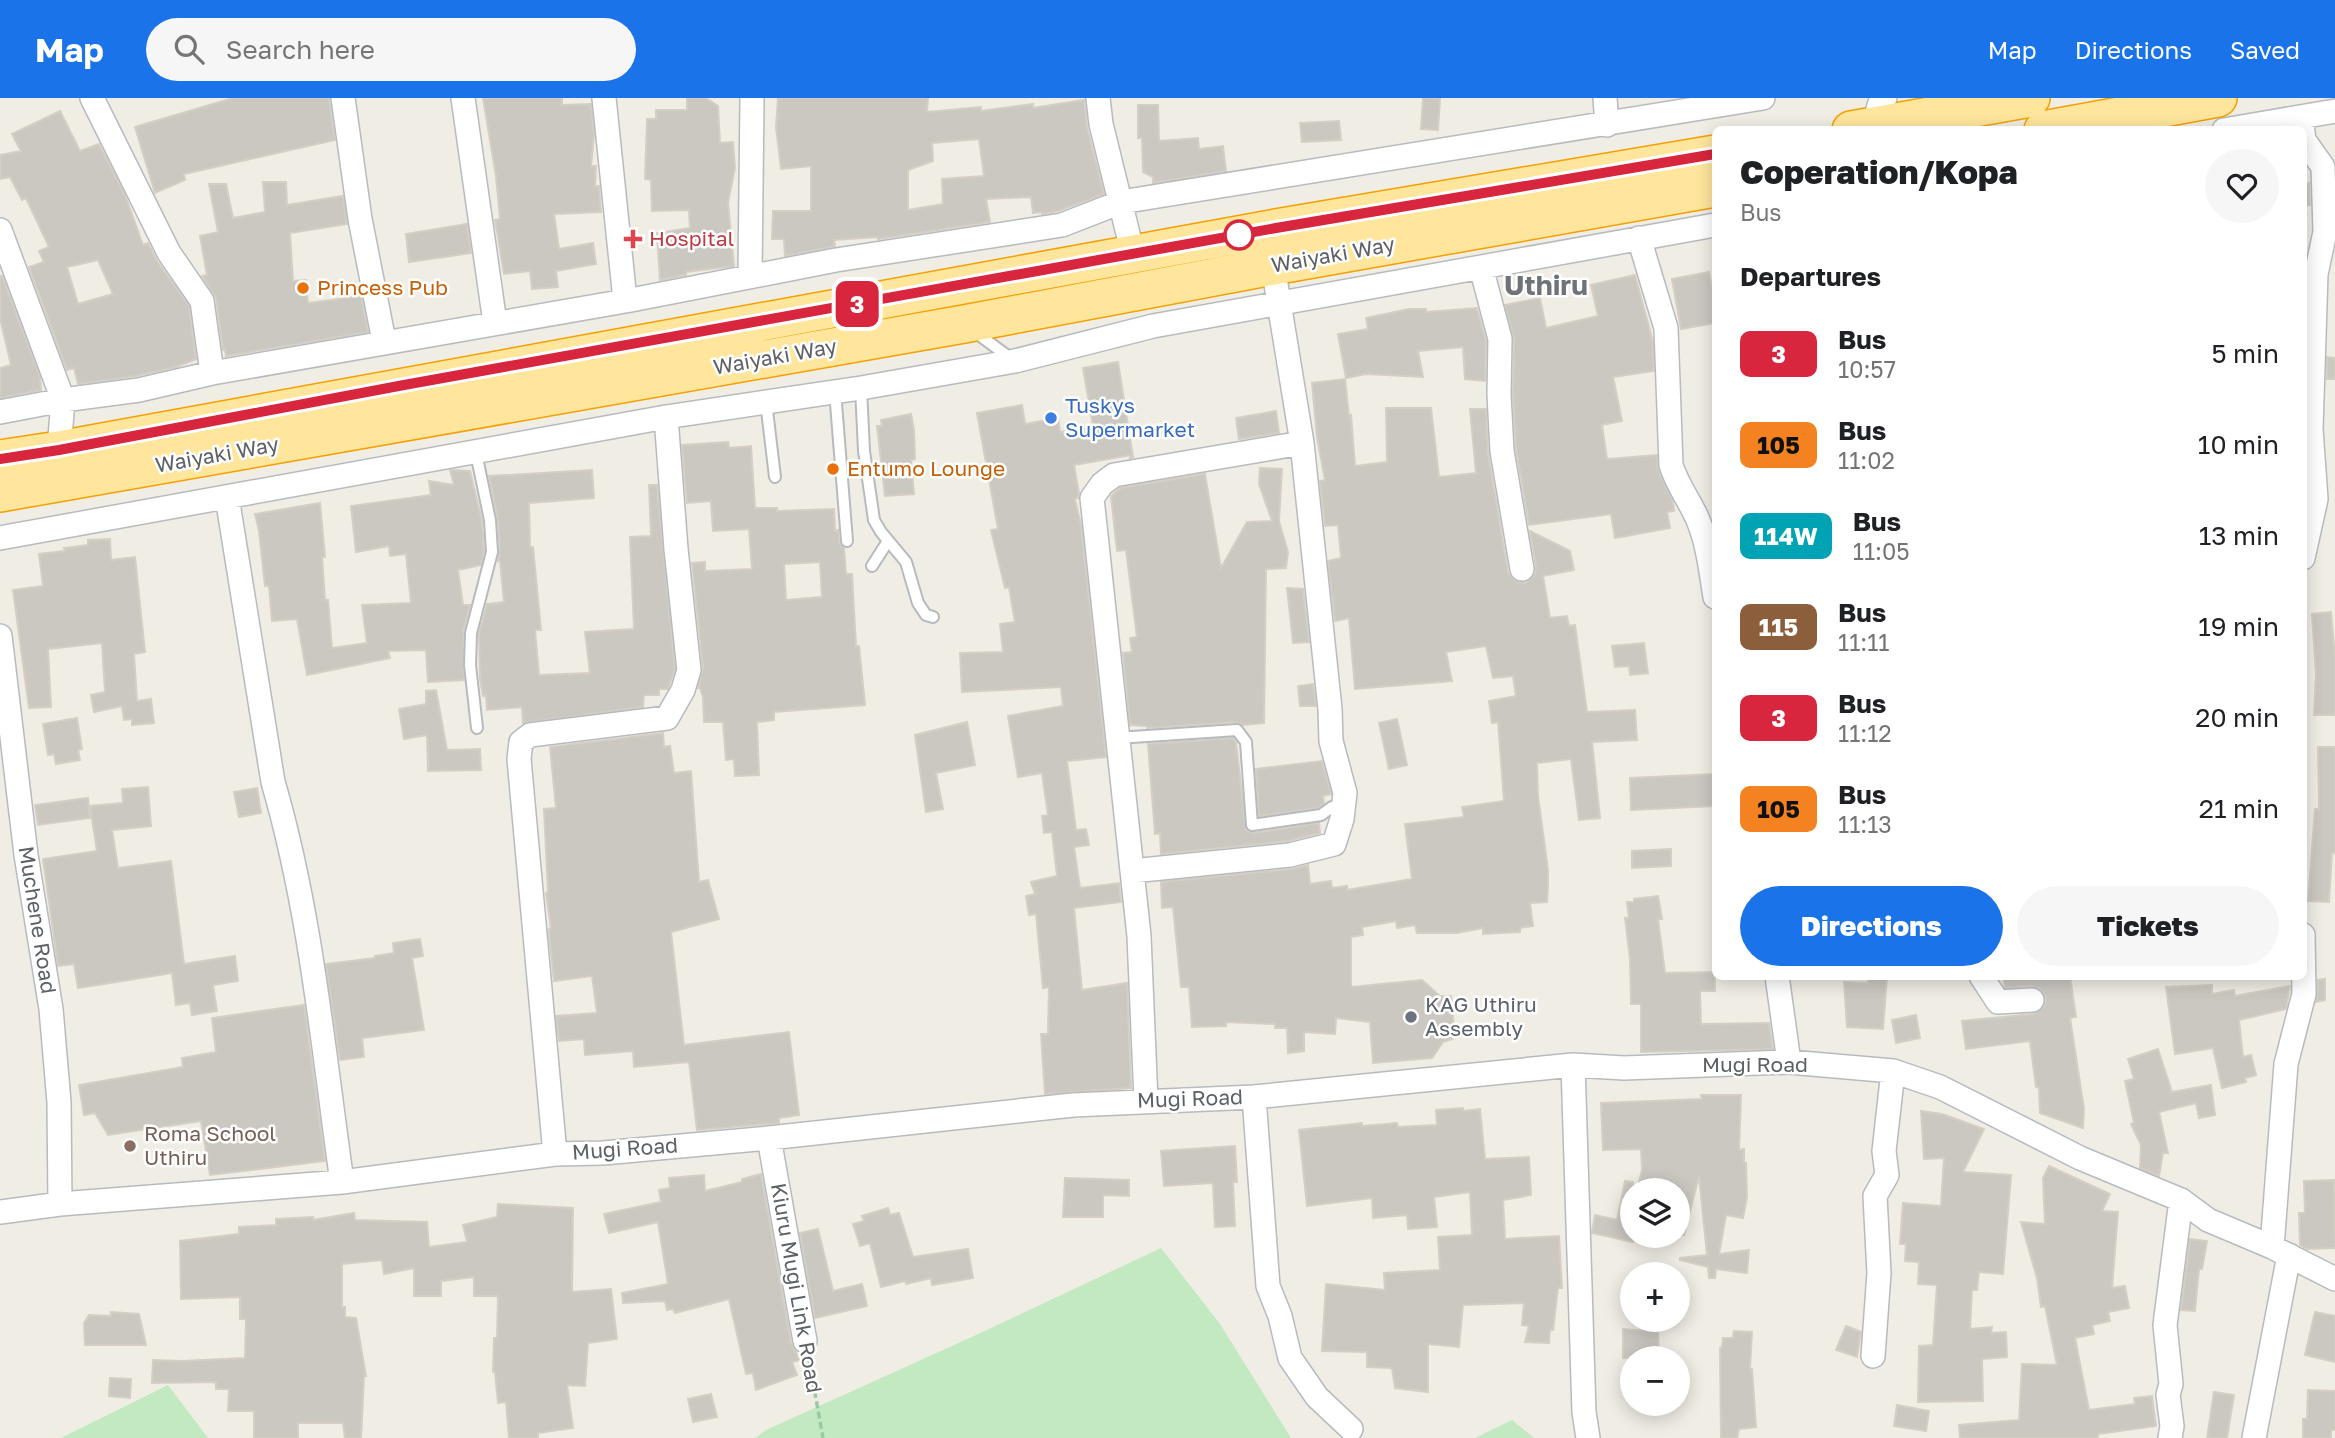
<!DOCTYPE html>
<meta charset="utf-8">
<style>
:root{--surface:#fff;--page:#f6f6f6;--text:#202124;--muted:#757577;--accent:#1a73e8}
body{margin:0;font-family:"Golos Text",sans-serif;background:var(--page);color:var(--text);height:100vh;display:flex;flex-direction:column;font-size:26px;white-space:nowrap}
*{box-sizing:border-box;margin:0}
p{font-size:23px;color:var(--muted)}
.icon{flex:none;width:38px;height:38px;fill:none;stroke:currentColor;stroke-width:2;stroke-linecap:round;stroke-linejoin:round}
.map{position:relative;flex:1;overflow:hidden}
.side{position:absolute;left:1712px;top:28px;width:595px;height:854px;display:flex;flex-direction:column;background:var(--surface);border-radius:10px;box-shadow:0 4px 18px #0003}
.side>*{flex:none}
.badge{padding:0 14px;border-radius:10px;font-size:24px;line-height:46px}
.tools{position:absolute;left:1620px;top:1080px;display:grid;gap:14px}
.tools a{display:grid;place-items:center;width:70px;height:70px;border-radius:50%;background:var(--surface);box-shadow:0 4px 18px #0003;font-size:35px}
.map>.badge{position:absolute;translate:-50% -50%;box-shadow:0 0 0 4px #fff}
h2{padding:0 28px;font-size:26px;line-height:63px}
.round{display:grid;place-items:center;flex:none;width:74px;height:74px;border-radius:37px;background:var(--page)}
.overview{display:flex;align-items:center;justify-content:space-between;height:119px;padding:0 28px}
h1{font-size:33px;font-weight:800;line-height:52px}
.cta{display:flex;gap:14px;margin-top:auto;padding:14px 28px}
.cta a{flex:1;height:80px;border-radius:42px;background:var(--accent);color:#fff;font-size:28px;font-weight:800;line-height:80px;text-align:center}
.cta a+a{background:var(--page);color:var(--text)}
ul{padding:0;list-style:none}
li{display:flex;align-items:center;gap:21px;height:91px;padding:0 28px}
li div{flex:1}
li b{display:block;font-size:26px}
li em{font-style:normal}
li .badge{min-width:77px;font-weight:700;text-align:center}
header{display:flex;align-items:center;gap:42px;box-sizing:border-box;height:98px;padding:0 35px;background:var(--accent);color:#fff}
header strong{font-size:33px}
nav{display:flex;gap:38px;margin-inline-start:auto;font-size:24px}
.search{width:490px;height:63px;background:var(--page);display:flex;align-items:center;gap:18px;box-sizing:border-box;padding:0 24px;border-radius:38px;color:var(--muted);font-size:26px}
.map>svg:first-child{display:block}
.green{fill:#c2e9c0}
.building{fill:#cbc8c2;stroke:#d5cfc3;stroke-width:2;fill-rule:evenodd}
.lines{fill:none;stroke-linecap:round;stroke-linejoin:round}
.service-casing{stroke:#b7bbbf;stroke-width:14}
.minor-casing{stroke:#b7bbbf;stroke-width:26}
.trunk-casing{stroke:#f5a000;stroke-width:40}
.path{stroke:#99caa5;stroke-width:3.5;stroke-dasharray:7 3.5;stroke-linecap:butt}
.service{stroke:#fff;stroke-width:10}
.minor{stroke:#fff;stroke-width:23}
.trunk{stroke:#ffe69c;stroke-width:37}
.line-casing{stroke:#fff;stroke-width:16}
.line{stroke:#d7263d;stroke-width:10}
.stop-dot{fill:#fff;stroke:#d7263d;stroke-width:3.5}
.health-dot{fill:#e0444e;stroke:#fff;stroke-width:2.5}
.food-dot{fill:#e8710a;stroke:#fff;stroke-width:2.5}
.shop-dot{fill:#3f7fe0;stroke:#fff;stroke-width:2.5}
.worship-dot{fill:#6b7280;stroke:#fff;stroke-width:2.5}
.education-dot{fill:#8d6e63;stroke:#fff;stroke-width:2.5}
.labels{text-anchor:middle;stroke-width:5;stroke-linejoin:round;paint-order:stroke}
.health-label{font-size:21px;fill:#be3a42;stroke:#fff;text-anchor:start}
.street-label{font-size:21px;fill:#5d6166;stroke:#fff}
.food-label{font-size:21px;fill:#c56008;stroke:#fff;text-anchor:start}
.shop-label{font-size:21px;fill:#366cbe;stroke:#fff;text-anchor:start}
.worship-label{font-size:21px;fill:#5b616d;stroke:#fff;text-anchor:start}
.education-label{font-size:21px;fill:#785e54;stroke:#fff;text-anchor:start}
.district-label{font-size:28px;font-weight:bold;fill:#6e7378;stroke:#fff}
</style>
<header>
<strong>Map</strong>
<div class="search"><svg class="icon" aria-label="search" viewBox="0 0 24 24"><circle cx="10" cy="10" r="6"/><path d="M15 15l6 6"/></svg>Search here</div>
<nav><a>Map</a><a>Directions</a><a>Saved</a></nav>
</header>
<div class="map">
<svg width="2335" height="1340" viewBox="0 0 2335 1340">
<rect width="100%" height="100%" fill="#f0ede5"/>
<path class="green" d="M1161,1150l59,76 71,114h-536l11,-8 208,-94z
M168,1287l40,53h-147z
M1512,1322l22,18h-59z"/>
<path class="building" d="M233,0h96l6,42 -151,34 1,6 -30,13 -20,-66z
M483,0h79v7l29,-1 3,31 -3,31h5l-1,20h4l2,26 -47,2 5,35 34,-6 3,21 -40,7 2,16 -26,2 -2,-18 -26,3 -9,-54 5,-1 -4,-43z
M687,0h19l12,8 2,37 13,-1 2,26 -7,35 6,63 -48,6v3l-26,5 -3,-47 33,-5 -1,-18 -37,1 -1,-31 -6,-1 2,-60h9v-9h31z
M778,0h150l-1,14 54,-5v4l52,-7v4l51,-8 3,27 17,67 -46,17 -16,3v-2l-9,1 -2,-16 -45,2 4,23 -112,17v-2l-44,3 1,6 -50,10 -1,-17h-12l1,-28h38v-45l-30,3 -5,-42zM979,41l5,37 -42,3 1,25 -35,6v-40l25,-9 -1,-18z
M1423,0h17l-2,32 -17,-1z
M1138,7h20l1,36 39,-3 1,11 24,-3 3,25 -73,12v-6l-10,-5 -1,-34h-4z
M60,13l20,40 19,-7 26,51 18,50 5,-2 9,18 32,45 7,53 -20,8 -40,9 -58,8 -4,-16 -7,2 -38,-103 15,-5 -5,-11 10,-4 -23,-49 -4,2 -12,-23 -10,2v-24l21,-4 -9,-17zM98,162l15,34 -35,10 -11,-37z
M1339,23l2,19 -39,2 -2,-19z
M263,84h23l1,23 56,-9 4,28 -57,9 3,48 13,-1 2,23 53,-7 7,36 -142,24 -1,-7 -2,1 -7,-52 -14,-22 5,-1 -7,-39 18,-4 -9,-48h17l7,34 32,-6z
M2309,85l1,22 -7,1v-22z
M467,126l4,29 -62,9 -3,-28z
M1709,174l6,32v19l-34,6 -9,-50z
M1635,177l18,67 1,29 -41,6 9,44 -20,4 5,34 50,-4 1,15 15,32 1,9 -7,1 3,16 -55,10 -4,-24 -82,11 -13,-76 -3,-54 1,-56 -9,-34 35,-7 6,30 52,-12 -7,-31z
M0,178h2l38,101 1,13 -41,8v-30l11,-3 -11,-47z
M1477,210l9,33 -1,40 -20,-2 -2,-32 -45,4 5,26 -57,-3 -20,4 -8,-44 30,-5 -2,-11 43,-9h17v3z
M2327,259l8,1v21h-8z
M1118,264l15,95 -3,1 1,-3 -57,10 5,29 -1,4 -3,1 6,26 25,232 -39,4 9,69 10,-1 3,16 -15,2 6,41 39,-5 2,19 -47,6 8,82 45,-7 4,105 -86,6 -4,-60h7l1,-47 -6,1 -7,-74 -7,1 -3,-19 9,-2 -4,-12 26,-6 -5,-44 -8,1 -2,-17 6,-1 -6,-42 -24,4 -10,-61 55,-10 -2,-19 -99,5 -2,-39 43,-1 -3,-28 15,-2 -6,-35 -4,1 -14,-58 7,-1 -21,-116 45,-8 3,19 33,-6 2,14 33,-6 -10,-58z
M1345,281l4,37 2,-1 4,51 32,-4 -1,-54h45l8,69 37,-4 -6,-64h16l2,44 20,119 4,6 6,4 7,1 10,-9 1,-7 -6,-36 40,20 4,19 -31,6 7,42 17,-2 2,10 6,-1 12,87 48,-2 2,30 -45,2 8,76 -21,2 -8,-61 -34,4 1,33 10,74v17l-1,15 -17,1 3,23 -13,2v4l-37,2v-6l-26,5h-40l-2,-8 -18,3 -1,-7 -34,6 1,8 -12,2v50l71,-7 18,16h11l4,42 -12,4 -11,16 -59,5 -3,-41 -34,-4 -1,16 -31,-2v19l-16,2 -1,-25h-12v-4l-49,-2v4l-34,1 -3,-40h-8l-8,-80 -11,1 -1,-26 131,-13 16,-4 2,19 21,-3 1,7 15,-2v4l65,-11 -7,-55 59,-7 -2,-10 42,-6 -6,-79 -6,1 -3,-22 27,-5 -3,-20 -20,2 -7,-32 -40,6 6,29 -97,8 -6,-71 -14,3 -7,-60 13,-3 -3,-33 -13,1 -5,-45 5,-1 -8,-43 -5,-54z
M1276,313l3,22 -40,6 -3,-21z
M911,316l3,16 1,29 -4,1 3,34 -29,2 -8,-70h5l-1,-6z
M728,344l1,6 22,-2 4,62h22v3l57,-2 1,22 3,-1 1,12 5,6 2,26h6l4,72h3l6,59 -91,7v8l-17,2 2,53 -24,1 -1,-17 -8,1 -3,-38h-19l-1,-25 -3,-9h-2l5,-20 -11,-105 13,-1v9l47,-2 -3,-40 -36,2 -2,-30 -24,2 -5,-58zM820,464l2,35 -36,3 -2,-36z
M1260,370l22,1 -3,52 9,31 -2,16 -20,1 -2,154 -21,2 -7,-3 -89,6v-2l-17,-1 -7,-72 9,-1 -2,-14 7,-1 -11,-87 -9,1 -6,-55 9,-8 85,-14 16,94 26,-46 25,-1 -13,-37z
M450,372l20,1 12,50 2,30 -3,14 -23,5 5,35h7l-7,27 1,48 -36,2 -2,-32 -38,1 2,7 -83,17 -10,-56 -25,2 -3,-35h-4l-6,-55 -4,-17 65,-11 5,54h-3l3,43h3l4,48 35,-5 -5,-38 49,-2 -5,-49 -16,2 -1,-10 -33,6 -5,-46 80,-11 -2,-14 25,4z
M592,372l2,28 -65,5 1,44h3l8,83h-6l4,45 51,-2 -5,-41 49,-3 -4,-92 21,-1 -2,-51h8l18,184 -7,20h-9v6h-15l-1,12 -120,16 -1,-16 -35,3 -1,-15 -3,1 -3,-17 -1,-45 8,-30 17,-2 -4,-41h-2l2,-9 -2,-33 -9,-43z
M110,441l1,21 24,-3 10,95 -11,2 3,47 14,-2 3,24 -22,2v-6l-8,1 -2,-14 -28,6 -3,-17 14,-3 -3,-49 -54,6 3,58 -22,1 -16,-118 30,-4 -4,-32 26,-3 -1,-3 24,-3v-5z
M1287,490l16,1 6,53 -16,1z
M2331,514l4,45v58h-21l2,-41 -4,-60z
M1644,545l4,30 -18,2 -1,-9 -14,1 -3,-21z
M1313,586l3,22h-16l-2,-20z
M436,592l11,60 33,-1 1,21 -53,1 -1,-36 -23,4 -5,-30 27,-5v-13z
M77,620l5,31 -4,1 2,10 -24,4 -2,-10 -6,1 -5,-31z
M1397,621l10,46 -18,4 -10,-46z
M967,624l8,43 -39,8 7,36 -17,3 -11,-77z
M663,635l1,14 6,-1 4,27 17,-2 8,111 9,-2 11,39 -48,13 13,113 105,-13 10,83 -20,3v5l-82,7 -8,-68 -55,5 -1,-16 -48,4 -1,-16 -25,2 -3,-25 41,-3 -5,-37 -38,5 -4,-38 -1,-14 2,-1 -5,-35 2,-1 -4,-83 12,-1 -6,-61z
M1233,640l3,4 10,88 7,3 66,-10 1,10 -32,8 -127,13 -1,-21 -5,1 -7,-90z
M2318,649h17v106h-3l-3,49 -21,-1 7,-92h4z
M1322,663l9,33 -8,2 1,7 -6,5 -59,8 -3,-47z
M1715,676v32l-84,4 -1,-32z
M148,689l3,39 -39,4 6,38 53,-7 13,103 51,-8 3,25 -25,4 4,26 -25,4 -2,-12 -14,2 -4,-32 -94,15 -4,-24 -16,2 -15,-107 54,-8 -7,-45 33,-3 -1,-14z
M257,690l4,25 -22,4 -5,-25z
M88,700l2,20 -52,7 -3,-20z
M1671,751v17l-39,2v-17z
M1658,798l4,23h-4l7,54 50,-1v19h-15l1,33 68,-1 4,26 -132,3v-48h-10l-1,-45 -5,-41h4l-2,-16h7v-3z
M420,841l3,17 -11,2 12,72 -62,8 2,19 -24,3 -14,-96 49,-6v-2l19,-3 -1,-10z
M1868,878h19l-4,53 -36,-2 -3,-45 24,1z
M2003,878h67l6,41 -6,1 14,91 -1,19 -43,-15 -1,-25 -3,-1 -6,-46 -64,8 -4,-28 71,-7 11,-7 2,-9 -7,-10 -8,-2 -26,2z
M2325,881v21l-9,2 2,-22z
M2212,887v9l22,-4 1,6 55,-10 -4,23 -47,11 4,37 8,-2 5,20 -11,3 1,4 -24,6 -9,-40 -38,6 -9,-67z
M304,907l21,156 -115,14 -9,-54 -93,14 -13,-22 -11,2 -5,-30 104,-18 -1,-9 34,-6 -4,-34z
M1916,917l4,23 -24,5 -4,-23z
M2158,951l14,43 39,-7 4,30 -16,3 -3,-15 -37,9 9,41h-5l-4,23 -19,-8 1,-23 -10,-21 3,-1 -9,-42 9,-2 -6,-20z
M1701,997h40l-2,55 5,-1v14h2l1,34 -4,21 -17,-3 -7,39 30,-4 -2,23 -31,-4 -1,9h-6l-1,-11 -28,-7v-2l27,-3 -8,-79 -15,59 -6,-1v-44h-41l5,-20 -1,-21 -38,1 -2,-47 101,-4z
M1463,1010v3l17,-2 5,50 44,-2 2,38 -28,5 2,39 54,-3 3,52h-4l-5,42h-3l-1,13 -24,-1 4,-16 -7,-1 2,-22 -61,2 -4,42 -31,-3v48l-33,-4 -3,-20 -25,-1v-15l-45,-1 4,-67 59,6 -1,-17 56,-3 -2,-33 34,-2 -2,-43 -36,5 3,30 -29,2 -1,-14 -34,3 -1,-20 -65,8 -8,-76 63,-7v3l35,-3 1,4 39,-2 -1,-15z
M1921,1013l21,3 42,15 -21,43 48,3 -8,99 -24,-2 -2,18h-5l-2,39 22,-2 -1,6 15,-1 1,25 -25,2 1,42 -65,1 1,-56 14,-1 4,-60 -19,-1 1,-22 -14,-1 1,-17h-6l3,-41 38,3 3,-48 -20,1z
M1235,1048l2,36h-4l2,44 -20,1 -2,-44 -49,3 -3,-35z
M2049,1068l61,28 -8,17 16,1 -6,76 13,-2 4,22 -21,4 2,9 -18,4 2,9 -19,4 14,72 46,-6 -1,-6 18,-2 4,30 -58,8v4h-138l-1,-13 60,-5 3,-56 35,1 -12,-59 -4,1 -4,-29 -16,-56 24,2 -2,-46z
M761,1076l30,169 9,17 -8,2 5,13 -41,15 -3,-17 -7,1 -17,-75 -54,14 -2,-4 -6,1 -2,-9 -42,2 -1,-10 46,-9 -10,-62 -49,11 -5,-19 57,-12 -2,-12 11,-2 -1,-10 35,-3 1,16 37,-9v-3z
M1065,1080l64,2v16l-26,-1v22h-40z
M2334,1082l1,68 -28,1 -7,-4 -1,-32h6l-1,-32z
M1625,1083l8,1v60l-41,-9 3,-18 22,5z
M498,1106l75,4 -1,84 39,-3 6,50 -29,4 -3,43 -18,-1 6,43 -35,5v5h-29l-3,-36 -8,1 -3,-31h-2l1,-34h3l1,-42h-24v-19l-33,4v15h-27v-28l-30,6 -2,-14 -40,4v43h3v10l11,1 10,58h-2l-3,62h-16l-2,-15h-45v15h-44v-27h-26l1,-22h-13v-7l-64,1 1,-23 29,1 63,-3 1,-39h-6v-22l-59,2 -1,-58 59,-7v-7l37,-2v-6l37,-2v3l41,-7 1,7 72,2 2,25 38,-5 -4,-17 34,-8z
M888,1110l2,7 9,-2 14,44 55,-8 5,29 -41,7 -1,-7 -25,6 -1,-3 -24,6 -11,-44 -10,3 -7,-22 11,-3 -2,-5z
M818,1131l15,62 29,-7 5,22 -52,12 -15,-85z
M2190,1141l17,2 -5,28h-3l-4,42 -14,-1z
M111,1214l28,2 7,31h-61l-1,-22 5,-8 22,1z
M2315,1214l20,4v46l-30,-7z
M1846,1228l15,6 -4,25 -21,-7z
M1623,1231l35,3 1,26h-36z
M1734,1233l18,1 -2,37h2l4,58 -17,2 -2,9h-16l-1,-90 2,-1 1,-9h10z
M110,1280l21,1 -1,19 -21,-2z
M2308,1292l27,1v39h-4v8h-28v-19h4z
M2214,1294l20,3 -7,43h-20z
M711,1296l6,23 -24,5 -5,-23z
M1897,1307l32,6 -3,20 -32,-5z"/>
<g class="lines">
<defs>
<path id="service" d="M975,234l38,28
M861,290l3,63 10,69 7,12 25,30 12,41 8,12 7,2
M835,293l12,150
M766,304l9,75
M476,355l14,67 2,32 -21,81 -1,32 7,63
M872,468l16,-25
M1117,640l120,-8 9,12 6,83 69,-10 11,-8"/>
<path id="minor" d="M92,0l77,155 33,48 10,72
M343,0l17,121 24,122
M463,0l32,225
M604,0l21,202
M1098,0l3,26 32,130
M1605,0l2,27
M2301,19l3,23 19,27 2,65 -9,42 -5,155 5,70 -13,59
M1873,27l7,-22 5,-5
M2224,32l111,-19
M0,132l63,170 -4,50
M1639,140l27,90 5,137c6,20 19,36 27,55 10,24 13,52 17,77
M1481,169l19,72 -1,56 3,56 20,118
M750,178l2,-178
M0,314l63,-12 76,-10 73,-17 419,-73 205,-40 226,-35 59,-23 642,-104
M227,399l46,285c38,130 50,266 69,400
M0,440l666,-121 195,-29 154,-27 138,-35 562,-101
M0,538l26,219 25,154 8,93 1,102
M1132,773l158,-16 44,-11 8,-25 3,-26 -14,-52 -1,-32 -28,-266 -29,-177
M1777,878l12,86
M1981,878l17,26 34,-2
M1573,967l11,347 4,26
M1254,999l14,189 12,30 10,42 27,39 34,32
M1146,1003l-7,-165 -47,-438 10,-14 12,-9 188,-32
M769,1040l36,203
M555,1056l-36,-395 2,-17 9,-7 137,-17 16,-28 6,-20 -13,-121 -10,-132
M0,1114l60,-8 282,-22 213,-28 48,-1 166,-15 304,-33 181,-8 319,-32 51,3 165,-6 104,9 47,16 140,71 101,42 27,20 64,27 63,32
M2272,1149l14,-183 18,-70 -1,-59
M1873,1258l6,-83 -4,-77 12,-21 -3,-24 9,-80
M2170,1340l2,-12 -4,-31 3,-11 -6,-59 16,-125
M2254,1340l35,-183"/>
<path id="trunk" d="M1851,32l180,-32
M2043,32l175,-32
M0,361l59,-9 1217,-222 439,-74
M0,395l964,-169 309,-58 442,-78"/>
</defs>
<use href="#service" class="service-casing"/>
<use href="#minor" class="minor-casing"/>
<use href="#trunk" class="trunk-casing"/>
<path class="path" d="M809,1262l14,78"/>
<use href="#service" class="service"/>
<use href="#minor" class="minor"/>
<use href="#trunk" class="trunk"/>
</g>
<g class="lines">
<defs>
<path id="line" d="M0,361l59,-9 345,-65 872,-157 439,-74"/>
</defs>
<use href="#line" class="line-casing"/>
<use href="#line" class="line"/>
</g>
<circle class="stop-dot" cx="1239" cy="137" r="14"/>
<path class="health-dot" d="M629.5 130.5h7v7h7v7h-7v7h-7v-7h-7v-7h7z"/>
<g class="food-dot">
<circle cx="303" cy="190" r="7"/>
<circle cx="833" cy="371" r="7"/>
</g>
<circle class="shop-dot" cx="1051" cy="320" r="7"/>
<circle class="worship-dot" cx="1411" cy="919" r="7"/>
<circle class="education-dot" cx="130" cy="1048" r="7"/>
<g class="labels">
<g class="health-label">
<text x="649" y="148">Hospital</text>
</g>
<g class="street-label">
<text transform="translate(1333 157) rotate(-10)" y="7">Waiyaki Way</text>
<text transform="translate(775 259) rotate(-10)" y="7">Waiyaki Way</text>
<text transform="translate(217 357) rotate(-10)" y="7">Waiyaki Way</text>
<text transform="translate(37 822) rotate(81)" y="7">Muchene Road</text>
<text x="1755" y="974">Mugi Road</text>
<text transform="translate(1190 1001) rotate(-2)" y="7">Mugi Road</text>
<text transform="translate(625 1051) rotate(-4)" y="7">Mugi Road</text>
<text transform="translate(796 1190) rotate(80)" y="7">Kiuru Mugi Link Road</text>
</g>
<g class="food-label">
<text x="317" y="197">Princess Pub</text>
<text x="847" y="378">Entumo Lounge</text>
</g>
<g class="shop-label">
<text x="1065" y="315">Tuskys<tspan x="1065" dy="24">Supermarket</tspan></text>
</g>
<g class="worship-label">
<text x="1425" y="914">KAG Uthiru<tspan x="1425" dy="24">Assembly</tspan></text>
</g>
<g class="education-label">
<text x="144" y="1043">Roma School<tspan x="144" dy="24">Uthiru</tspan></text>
</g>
<g class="district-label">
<text x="1546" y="197">Uthiru</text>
</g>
</g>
</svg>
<div class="tools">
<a><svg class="icon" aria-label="layers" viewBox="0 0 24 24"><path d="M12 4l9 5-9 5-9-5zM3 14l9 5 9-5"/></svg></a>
<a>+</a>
<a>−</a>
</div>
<b class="badge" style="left:857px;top:206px;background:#d7263d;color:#fff">3</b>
<section class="side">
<div class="overview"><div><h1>Coperation/Kopa</h1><p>Bus</p></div><a class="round"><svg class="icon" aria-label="heart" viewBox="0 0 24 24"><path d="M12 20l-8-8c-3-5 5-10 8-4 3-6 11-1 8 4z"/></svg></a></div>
<h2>Departures</h2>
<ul>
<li><span class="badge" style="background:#d7263d;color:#fff">3</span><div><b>Bus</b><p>10:57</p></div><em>5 min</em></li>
<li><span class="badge" style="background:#f58220;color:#111">105</span><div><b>Bus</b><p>11:02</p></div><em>10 min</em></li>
<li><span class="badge" style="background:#00a3b4;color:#fff">114W</span><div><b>Bus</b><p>11:05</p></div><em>13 min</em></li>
<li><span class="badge" style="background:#8b5e3c;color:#fff">115</span><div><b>Bus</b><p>11:11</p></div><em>19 min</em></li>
<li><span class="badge" style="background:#d7263d;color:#fff">3</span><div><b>Bus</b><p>11:12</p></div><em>20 min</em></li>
<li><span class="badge" style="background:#f58220;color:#111">105</span><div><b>Bus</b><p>11:13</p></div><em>21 min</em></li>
</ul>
<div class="cta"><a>Directions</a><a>Tickets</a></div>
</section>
</div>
